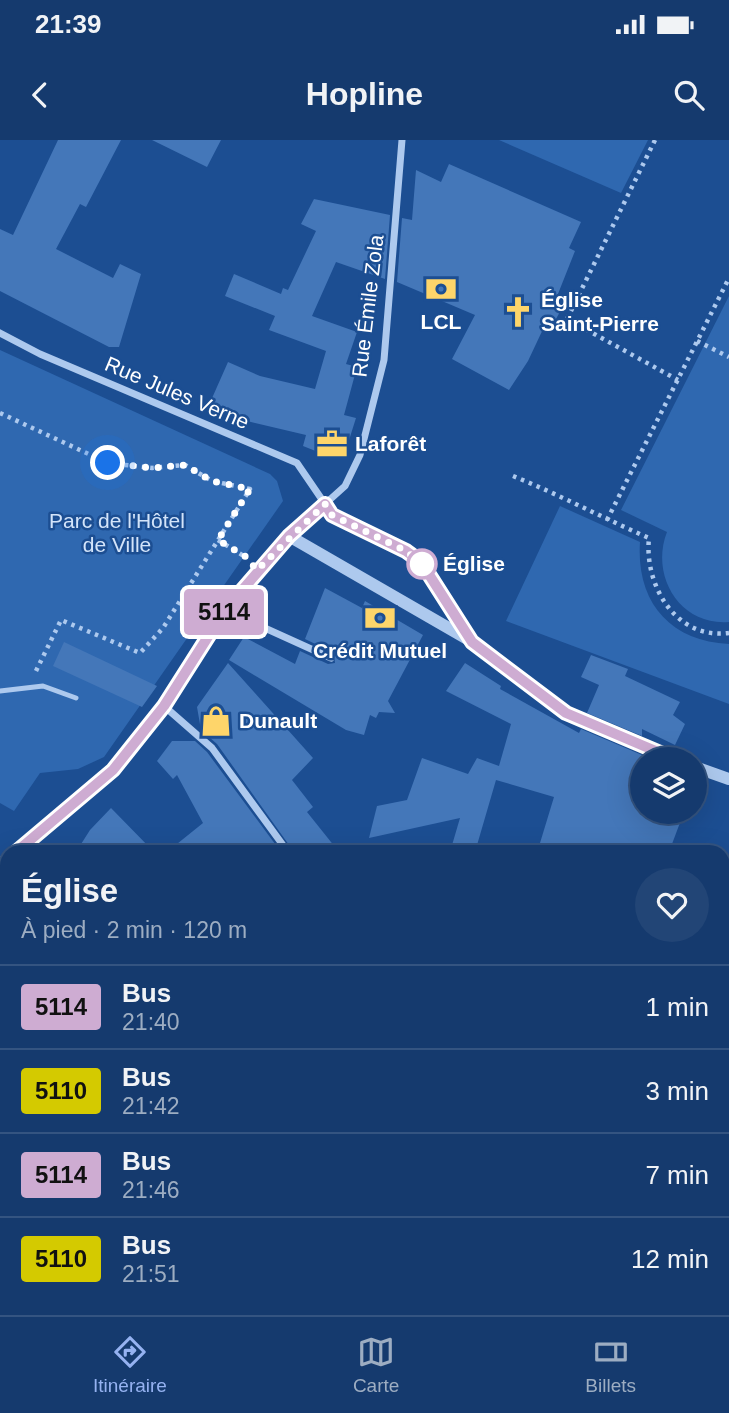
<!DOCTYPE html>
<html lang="fr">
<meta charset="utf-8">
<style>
:root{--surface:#153a6e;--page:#224576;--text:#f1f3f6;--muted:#9dadc2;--line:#345481;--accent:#95b2f1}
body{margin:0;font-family:Arial,sans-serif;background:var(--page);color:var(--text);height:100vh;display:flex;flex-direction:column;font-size:26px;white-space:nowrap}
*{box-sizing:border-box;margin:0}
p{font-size:23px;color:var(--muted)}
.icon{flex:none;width:38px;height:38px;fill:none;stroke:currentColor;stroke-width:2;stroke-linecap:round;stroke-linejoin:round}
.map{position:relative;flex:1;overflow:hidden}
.sheet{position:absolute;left:0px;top:705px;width:730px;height:471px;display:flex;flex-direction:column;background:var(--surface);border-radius:21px 21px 0 0;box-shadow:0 7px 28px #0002,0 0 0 2px var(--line)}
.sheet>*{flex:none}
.badge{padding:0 14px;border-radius:5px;font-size:24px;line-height:46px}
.tools{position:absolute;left:630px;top:607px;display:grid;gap:14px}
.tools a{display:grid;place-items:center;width:77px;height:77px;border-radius:50%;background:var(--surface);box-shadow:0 7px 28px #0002,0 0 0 2px var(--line);font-size:35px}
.you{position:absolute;width:35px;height:35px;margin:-18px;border:5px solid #fff;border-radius:50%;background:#1a73e8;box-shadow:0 0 0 10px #1a73e833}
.map>.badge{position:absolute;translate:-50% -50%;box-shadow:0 0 0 4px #fff}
.round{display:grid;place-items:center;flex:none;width:74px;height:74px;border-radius:37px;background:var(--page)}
.overview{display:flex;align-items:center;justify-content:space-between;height:119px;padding:0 21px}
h1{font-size:33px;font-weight:800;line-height:52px}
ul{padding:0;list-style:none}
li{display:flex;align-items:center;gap:21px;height:84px;padding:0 21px;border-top:2px solid var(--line)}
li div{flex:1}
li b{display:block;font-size:26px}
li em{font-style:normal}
li .badge{min-width:77px;font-weight:700;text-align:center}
.status{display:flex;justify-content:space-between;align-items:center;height:49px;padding:0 35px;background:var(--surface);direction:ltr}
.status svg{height:19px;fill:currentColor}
header{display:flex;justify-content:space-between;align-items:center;height:91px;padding:0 21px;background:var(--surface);font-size:32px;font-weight:800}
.dock{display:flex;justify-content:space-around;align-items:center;height:98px;border-top:2px solid var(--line);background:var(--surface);font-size:19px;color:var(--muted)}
.dock a{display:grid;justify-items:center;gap:4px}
.dock .on{color:var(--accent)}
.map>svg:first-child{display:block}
.green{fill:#2f68b0}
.building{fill:#4477b9}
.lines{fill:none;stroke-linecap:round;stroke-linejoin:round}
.path{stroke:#adc9ee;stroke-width:4.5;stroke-dasharray:3.5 5;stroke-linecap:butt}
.service{stroke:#adc9ee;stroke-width:5}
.minor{stroke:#adc9ee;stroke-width:7}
.tertiary{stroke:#adc9ee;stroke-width:12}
.line-casing{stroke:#fff;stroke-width:16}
.line{stroke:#ceacd2;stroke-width:10}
.walk{stroke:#fff;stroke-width:7;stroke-dasharray:0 12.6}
.stop-dot{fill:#fff;stroke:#ceacd2;stroke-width:3.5}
.labels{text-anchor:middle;stroke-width:5;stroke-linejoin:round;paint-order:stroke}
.poi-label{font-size:21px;font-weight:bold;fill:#fff;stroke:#1c4e92;text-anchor:start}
.street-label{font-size:21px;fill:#fff;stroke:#1c4e92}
.park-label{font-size:21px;fill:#d3e4fa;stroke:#1c4e92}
.stop-label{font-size:21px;font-weight:bold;fill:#fff;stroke:#1c4e92;text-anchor:start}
</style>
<div class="status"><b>21:39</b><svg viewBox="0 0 49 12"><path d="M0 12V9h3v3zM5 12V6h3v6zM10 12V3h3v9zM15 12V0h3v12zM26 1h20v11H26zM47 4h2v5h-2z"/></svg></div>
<header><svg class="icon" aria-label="back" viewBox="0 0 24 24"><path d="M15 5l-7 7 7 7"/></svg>Hopline<svg class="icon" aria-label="search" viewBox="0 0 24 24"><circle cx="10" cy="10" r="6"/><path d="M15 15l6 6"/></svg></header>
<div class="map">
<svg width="729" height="1175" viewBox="0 0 729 1175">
<rect width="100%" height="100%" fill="#1c4e92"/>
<path class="green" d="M499,0h149l-27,53z
M729,156v326c-50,4 -79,-47 -62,-90l-46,-22z
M0,210l270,124 7,7 6,20 -179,256 -26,12 -38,4 -26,38 -14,-8z
M560,366l80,36c-4,59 29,99 89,102v60l-223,-83z"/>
<path class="building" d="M58,0h63l-35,67 -6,-3 -24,45 57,29 7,-14 21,10 -22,73h-10l-109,-56v-62l13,6z
M152,0h69l-14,27z
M449,24l132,58 -12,26 6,3 -21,53 8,4 -12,22 -6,-3 -16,34 -19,29 -57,-31 23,-44 -78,-33 5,-64 10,2 4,-50 25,12z
M314,59l76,16 -5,64 -49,-17 -24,54 45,16 -11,32 11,3 -13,48 12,3 -12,38 -11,2 -30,-12 3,-11 -59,-14 -38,-16 19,-43 32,14 55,13 11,-38 -57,-21 6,-14 -50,-20 9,-22 47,20 2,-6 5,2 28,-59 -15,-7z
M325,448l37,20 3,-7 58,34 -35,66 7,12 -16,-1 -3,6 -6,-3 -6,20 -18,-5 -117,-70 15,-23 51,27 5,-13 28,13 7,-1 -1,-10 -29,-14z
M64,502l93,44 -15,21 -89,-41z
M591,515l37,14 -3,7 55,26 -7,13 12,9 -10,21 -33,-16v7l-55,-23 12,-28 -18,-8z
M228,523l85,95 -21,22 21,27 -6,5 32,40h-45l-77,-108 -16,-14 -4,-23z
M465,523l36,23 -1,3 79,44 2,-4 61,26v57h42l-15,40h-99l-30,-9 14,-46 -58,-17 -21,72h-25l10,-34 -91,20 8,-32 30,-6 15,-42 46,16 9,-16 22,8 12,-42 -65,-33z
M172,601h23l12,11 74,100h-114l36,-29 -26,-48 -4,4 -16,-18z
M111,668l43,44h-78l14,-22z"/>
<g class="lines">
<path class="path" d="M655,0l-88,179 111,61
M697,201l32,16
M0,273l108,50 44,5 33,-3 27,16 38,8 -87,139 -23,25 -79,-33 -25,51
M513,336c47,19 90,42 136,62 -5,46 26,102 80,95
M607,380l122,-242
M218,400l29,18"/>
<path class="service" d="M0,551l43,-5 33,12
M286,1175l1,-6"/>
<path class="minor" d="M0,193l40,21 257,109 28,41 20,-18 15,-31 24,-95 18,-220
M225,470l106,48
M164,566l48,42 76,104
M428,1175v-6"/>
<path class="tertiary" d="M289,396l182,105
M695,627l34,12
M16,712l97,-82 51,-64 61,-96 64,-74 36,-32 7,11 74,36 15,11 51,80 94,71 111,47
M0,725l7,-6"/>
</g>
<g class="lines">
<defs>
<path id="line" d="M16,712l97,-82 51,-64 61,-96 64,-74 36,-32 7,11 74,36 15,11 51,80 94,71 111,47"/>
</defs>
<use href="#line" class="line-casing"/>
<use href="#line" class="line"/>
<path class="walk" d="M108,323l44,5 33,-3 27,16 38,8 -32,51 27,16 12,14 68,-66 7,11 74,36 16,13"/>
</g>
<defs>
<symbol id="bank-bare" viewBox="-9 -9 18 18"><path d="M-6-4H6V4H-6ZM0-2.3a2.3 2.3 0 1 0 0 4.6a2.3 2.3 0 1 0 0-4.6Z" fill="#fed56a" stroke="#1c4e92" stroke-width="2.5" paint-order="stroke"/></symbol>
<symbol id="church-bare" viewBox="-9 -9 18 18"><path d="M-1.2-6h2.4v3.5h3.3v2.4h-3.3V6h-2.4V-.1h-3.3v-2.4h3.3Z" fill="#fed56a" stroke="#1c4e92" stroke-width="2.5" paint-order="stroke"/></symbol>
<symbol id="office-bare" viewBox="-9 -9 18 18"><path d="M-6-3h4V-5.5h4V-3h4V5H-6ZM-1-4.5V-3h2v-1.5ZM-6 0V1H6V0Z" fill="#fed56a" stroke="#1c4e92" stroke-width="2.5" paint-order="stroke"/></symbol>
<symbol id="shop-bare" viewBox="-9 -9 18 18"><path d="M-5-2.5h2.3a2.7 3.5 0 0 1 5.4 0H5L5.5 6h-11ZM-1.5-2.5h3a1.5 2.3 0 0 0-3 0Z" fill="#fed56a" stroke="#1c4e92" stroke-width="2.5" paint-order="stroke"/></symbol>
</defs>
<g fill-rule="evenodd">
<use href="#bank-bare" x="419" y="127" width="44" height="44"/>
<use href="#church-bare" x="496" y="150" width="44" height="44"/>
<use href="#office-bare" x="310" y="282" width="44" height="44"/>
<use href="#bank-bare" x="358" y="456" width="44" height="44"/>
<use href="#shop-bare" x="194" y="559" width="44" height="44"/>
</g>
<circle class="stop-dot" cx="422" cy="424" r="14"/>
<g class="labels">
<g class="poi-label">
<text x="541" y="167">Église<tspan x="541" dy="24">Saint-Pierre</tspan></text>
<text x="441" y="189" text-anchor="middle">LCL</text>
<text x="355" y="311">Laforêt</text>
<text x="380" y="518" text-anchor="middle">Crédit Mutuel</text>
<text x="239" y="588">Dunault</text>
</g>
<g class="street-label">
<text transform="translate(368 166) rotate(-83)" y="7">Rue Émile Zola</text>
<text transform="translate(177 253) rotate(23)" y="7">Rue Jules Verne</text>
</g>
<g class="park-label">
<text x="117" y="388">Parc de l'Hôtel<tspan x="117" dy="24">de Ville</tspan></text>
</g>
<g class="stop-label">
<text x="443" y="431">Église</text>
</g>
</g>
</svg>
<div class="tools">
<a><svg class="icon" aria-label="layers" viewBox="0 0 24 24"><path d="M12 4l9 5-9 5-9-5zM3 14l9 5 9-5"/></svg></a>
</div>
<div class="you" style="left:108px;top:323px"></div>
<b class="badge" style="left:224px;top:472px;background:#ceacd2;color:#111">5114</b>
<section class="sheet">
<div class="overview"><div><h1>Église</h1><p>À pied · 2 min · 120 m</p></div><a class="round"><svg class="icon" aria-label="heart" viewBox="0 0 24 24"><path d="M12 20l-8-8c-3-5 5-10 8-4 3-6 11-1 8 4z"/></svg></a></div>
<ul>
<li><span class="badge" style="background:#ceacd2;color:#111">5114</span><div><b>Bus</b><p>21:40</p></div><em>1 min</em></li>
<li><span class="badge" style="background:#d4ca00;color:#111">5110</span><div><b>Bus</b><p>21:42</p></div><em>3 min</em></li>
<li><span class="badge" style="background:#ceacd2;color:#111">5114</span><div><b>Bus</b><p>21:46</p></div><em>7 min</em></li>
<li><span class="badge" style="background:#d4ca00;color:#111">5110</span><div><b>Bus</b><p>21:51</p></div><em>12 min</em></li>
</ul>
</section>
</div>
<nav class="dock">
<a class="on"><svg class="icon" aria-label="directions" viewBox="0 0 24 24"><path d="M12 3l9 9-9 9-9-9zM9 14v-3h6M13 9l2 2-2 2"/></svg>Itinéraire</a>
<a><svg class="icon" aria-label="map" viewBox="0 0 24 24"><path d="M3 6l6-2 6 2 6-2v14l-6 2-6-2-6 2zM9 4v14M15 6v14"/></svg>Carte</a>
<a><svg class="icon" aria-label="tickets" viewBox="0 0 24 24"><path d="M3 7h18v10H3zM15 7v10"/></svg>Billets</a>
</nav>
